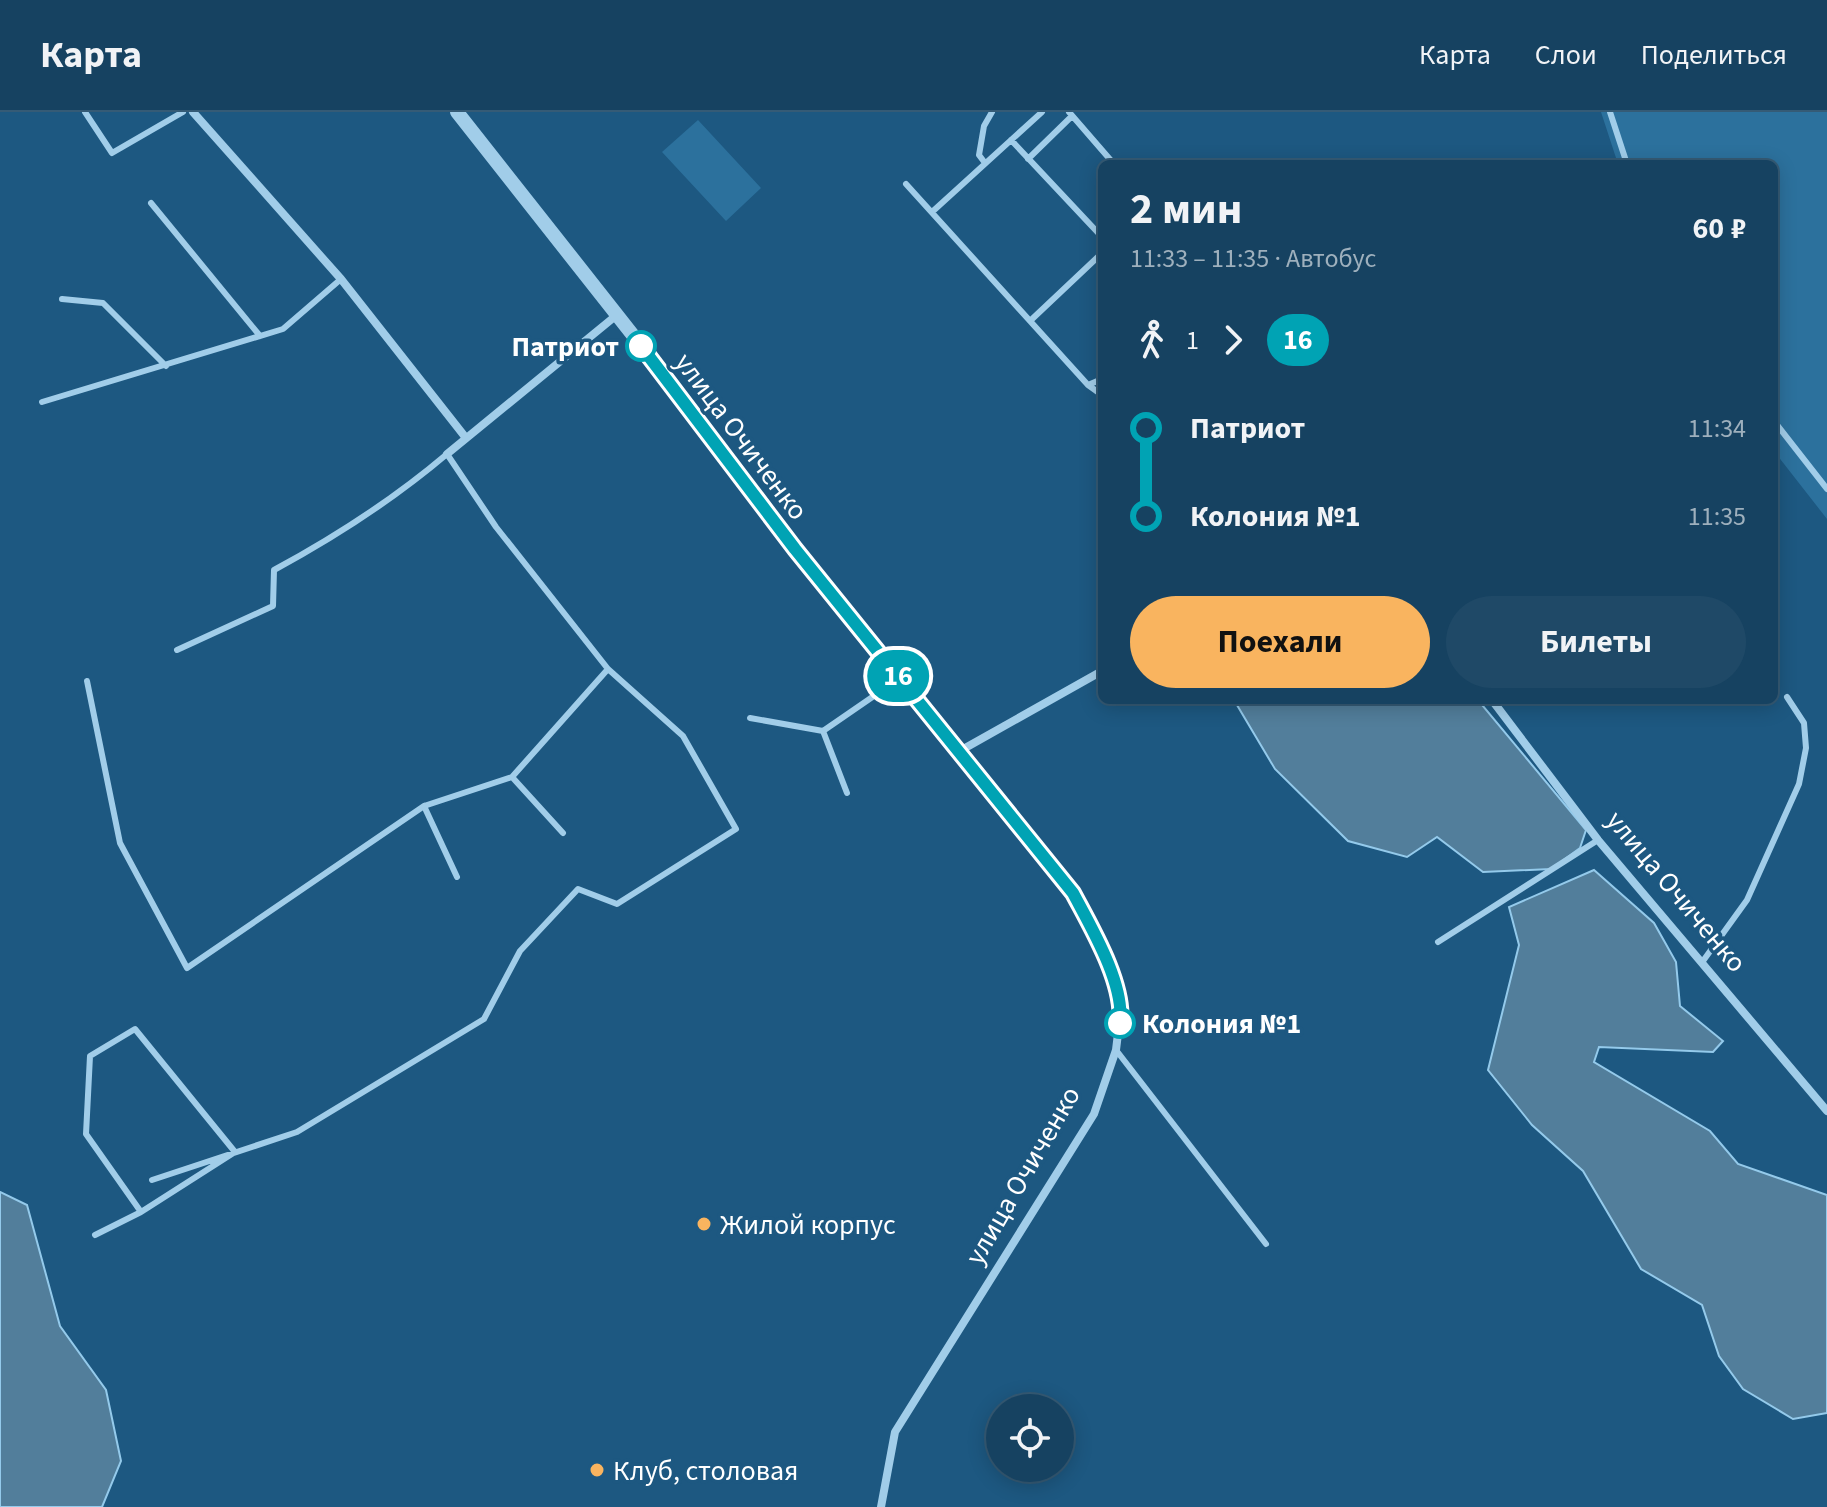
<!DOCTYPE html>
<html lang="ru">
<meta charset="utf-8">
<style>
:root{--surface:#164261;--page:#1f4967;--text:#f1f3f6;--muted:#9eb0bd;--line:#355b76;--accent:#f9b45f}
body{margin:0;font-family:"Source Sans 3",sans-serif;background:var(--page);color:var(--text);height:100vh;display:flex;flex-direction:column;font-size:30px;white-space:nowrap}
*{box-sizing:border-box;margin:0}
p{font-size:26px;color:var(--muted)}
.icon{flex:none;width:44px;height:44px;fill:none;stroke:currentColor;stroke-width:2;stroke-linecap:round;stroke-linejoin:round}
.map{position:relative;flex:1;overflow:hidden}
.drawer{position:absolute;left:1098px;top:48px;width:680px;height:544px;display:flex;flex-direction:column;background:var(--surface);border-radius:12px;box-shadow:0 4px 20px #0003,0 0 0 2px var(--line)}
.drawer>*{flex:none}
.badge{padding:0 16px;border-radius:26px;font-size:28px;line-height:52px}
.controls{position:absolute;left:986px;top:1282px;display:grid;gap:16px}
.controls a{display:grid;place-items:center;width:88px;height:88px;border-radius:50%;background:var(--surface);box-shadow:0 4px 20px #0003,0 0 0 2px var(--line);font-size:40px}
.map>.badge{position:absolute;translate:-50% -50%;box-shadow:0 0 0 4px #fff}
.legs{display:flex;align-items:center;gap:12px;height:88px;padding:0 32px;font-size:26px}
.legs p{margin-inline-start:auto}
.head{display:flex;align-items:center;justify-content:space-between;height:136px;padding:0 32px}
h1{font-size:44px;font-weight:700;line-height:60px}
.primary-button{display:flex;gap:16px;margin-top:auto;padding:16px 32px}
.primary-button a{flex:1;height:92px;border-radius:48px;background:var(--accent);color:#111;font-size:32px;font-weight:700;line-height:92px;text-align:center}
.primary-button a+a{background:var(--page);color:var(--text)}
ul{padding:0 32px;list-style:none}
li{display:flex;align-items:center;gap:28px;height:88px;font-size:30px}
li i{display:grid;place-items:center;width:12px;height:100%;margin:0 10px;background:currentColor}
li i::after{content:'';width:20px;height:20px;margin:-10px;border:6px solid;border-radius:50%;background:var(--surface)}
li p{margin-inline-start:auto}
li:first-child i{background:linear-gradient(#0000 50%,currentColor 0)}
li:last-child i{background:linear-gradient(currentColor 50%,#0000 0)}
header{display:flex;align-items:center;gap:48px;box-sizing:border-box;height:112px;padding:0 40px;background:var(--surface);border-bottom:2px solid var(--line)}
header strong{font-size:38px}
nav{display:flex;gap:44px;margin-inline-start:auto;font-size:28px}
.map>svg:first-child{display:block}
.green{fill:#2c719d}
.water{fill:#527e9b;stroke:#94caeb;stroke-width:2}
.lines{fill:none;stroke-linecap:round;stroke-linejoin:round}
.service{stroke:#a1cde9;stroke-width:6}
.minor{stroke:#a1cde9;stroke-width:8}
.tertiary{stroke:#a1cde9;stroke-width:14}
.line-1-casing{stroke:#fff;stroke-width:18}
.line-1{stroke:#00a3b4;stroke-width:12}
.stop-1-dot{fill:#fff;stroke:#00a3b4;stroke-width:4}
.poi-dot{fill:#f9b45f;stroke:#1d5881;stroke-width:3}
.labels{text-anchor:middle;stroke-width:7;stroke-linejoin:round;paint-order:stroke}
.stop-label{font-size:28px;font-weight:bold;fill:#fff;stroke:#1d5881;text-anchor:end}
.street-label{font-size:28px;fill:#fff;stroke:#1d5881}
.poi-label{font-size:28px;fill:#fff;stroke:#1d5881;text-anchor:start}
</style>
<header>
<strong>Карта</strong>
<nav><a>Карта</a><a>Слои</a><a>Поделиться</a></nav>
</header>
<div class="map">
<svg width="1827" height="1395" viewBox="0 0 1827 1395">
<rect width="100%" height="100%" fill="#1d5881"/>
<path class="green" d="M1601,0h226v407l-53,-68v-287h-156z
M698,8l63,68 -35,33 -64,-69z"/>
<path class="water" d="M1234,588h244l108,130 -6,18 -29,21 -68,3 -46,-35 -30,20 -59,-16 -73,-72z
M1594,758l60,53 22,39 4,44 43,35 -10,11 -114,-5 -5,15 116,69 28,33 89,31v218l-34,6 -50,-30 -24,-33 -17,-51 -61,-36 -58,-98 -51,-46 -44,-55 31,-125 -10,-38z
M0,1080l27,13 33,121 46,64 15,71 -19,46h-102z"/>
<g class="lines">
<path class="service" d="M85,0l27,41 71,-41
M1069,0l45,52
M1610,0l17,52
M1011,28l91,97
M1028,47l44,-43
M985,51l-6,-8 5,-29 8,-14
M906,72l182,201 14,-6
M151,91l109,133
M932,100l110,-100
M62,187l41,4 63,63
M1030,209l72,-68
M1088,273l14,10
M42,290l241,-73 58,-50
M1774,309l53,68
M87,569l33,162 67,125 237,-162
M750,606l73,13 77,-53
M823,619l24,62
M563,721l-51,-56 96,-108
M457,765l-33,-71 88,-29
M1438,830l160,-102
M1703,849l44,-61 52,-116 7,-36 -2,-25 -17,-26
M135,917l100,123 -94,60 -55,-78 4,-78z
M1116,938l150,194
M152,1068l145,-48 187,-113 36,-68 58,-62 39,15 119,-75 -53,-93 -75,-67 -112,-142 -49,-73c-53,45 -112,83 -173,116l-1,36 -96,44
M95,1123l46,-23"/>
<path class="minor" d="M193,0l148,167 125,159
M632,222l163,215 278,344 30,56 18,60 -5,41 -22,64 -199,318 -14,75
M447,342l171,-140
M1492,588l106,140 229,271
M958,640l144,-81"/>
<path class="tertiary" d="M457,0l175,222"/>
</g>
<g class="lines">
<defs>
<path id="line-1" d="M641,234l154,203 278,344c18,34 52,91 47,130"/>
</defs>
<use href="#line-1" class="line-1-casing"/>
<use href="#line-1" class="line-1"/>
</g>
<g class="stop-1-dot">
<circle cx="641" cy="234" r="14"/>
<circle cx="1120" cy="911" r="14"/>
</g>
<g class="poi-dot">
<circle cx="704" cy="1112" r="8"/>
<circle cx="597" cy="1358" r="8"/>
</g>
<g class="labels">
<g class="stop-label">
<text x="619" y="244">Патриот</text>
<text x="1142" y="921" text-anchor="start">Колония №1</text>
</g>
<g class="street-label">
<text transform="translate(742 324) rotate(53)" y="10">улица Очиченко</text>
<text transform="translate(1677 779) rotate(50)" y="10">улица Очиченко</text>
<text transform="translate(1022 1063) rotate(-60)" y="10">улица Очиченко</text>
</g>
<g class="poi-label">
<text x="720" y="1122">Жилой корпус</text>
<text x="613" y="1368">Клуб, столовая</text>
</g>
</g>
</svg>
<div class="controls">
<a><svg class="icon" aria-label="locate" viewBox="0 0 24 24"><circle cx="12" cy="12" r="6"/><path d="M12 2v4M12 18v4M2 12h4M18 12h4"/></svg></a>
</div>
<b class="badge" style="left:898px;top:564px;background:#00a3b4;color:#fff">16</b>
<section class="drawer">
<div class="head"><div><h1>2 мин</h1><p>11:33 – 11:35 · Автобус</p></div><b>60 ₽</b></div>
<div class="legs"><svg class="icon" aria-label="walk" viewBox="0 0 24 24"><circle cx="13" cy="4" r="2"/><path d="M13 8l-2 6 4 7M11 14l-3 7M7 12l3-4h3l4 4"/></svg>1<svg class="icon" aria-label="forward" viewBox="0 0 24 24"><path d="M9 5l7 7-7 7"/></svg><b class="badge" style="background:#00a3b4;color:#fff">16</b></div>
<ul>
<li><i style="color:#00a3b4"></i><b>Патриот</b><p>11:34</p></li>
<li><i style="color:#00a3b4"></i><b>Колония №1</b><p>11:35</p></li>
</ul>
<div class="primary-button"><a>Поехали</a><a>Билеты</a></div>
</section>
</div>
